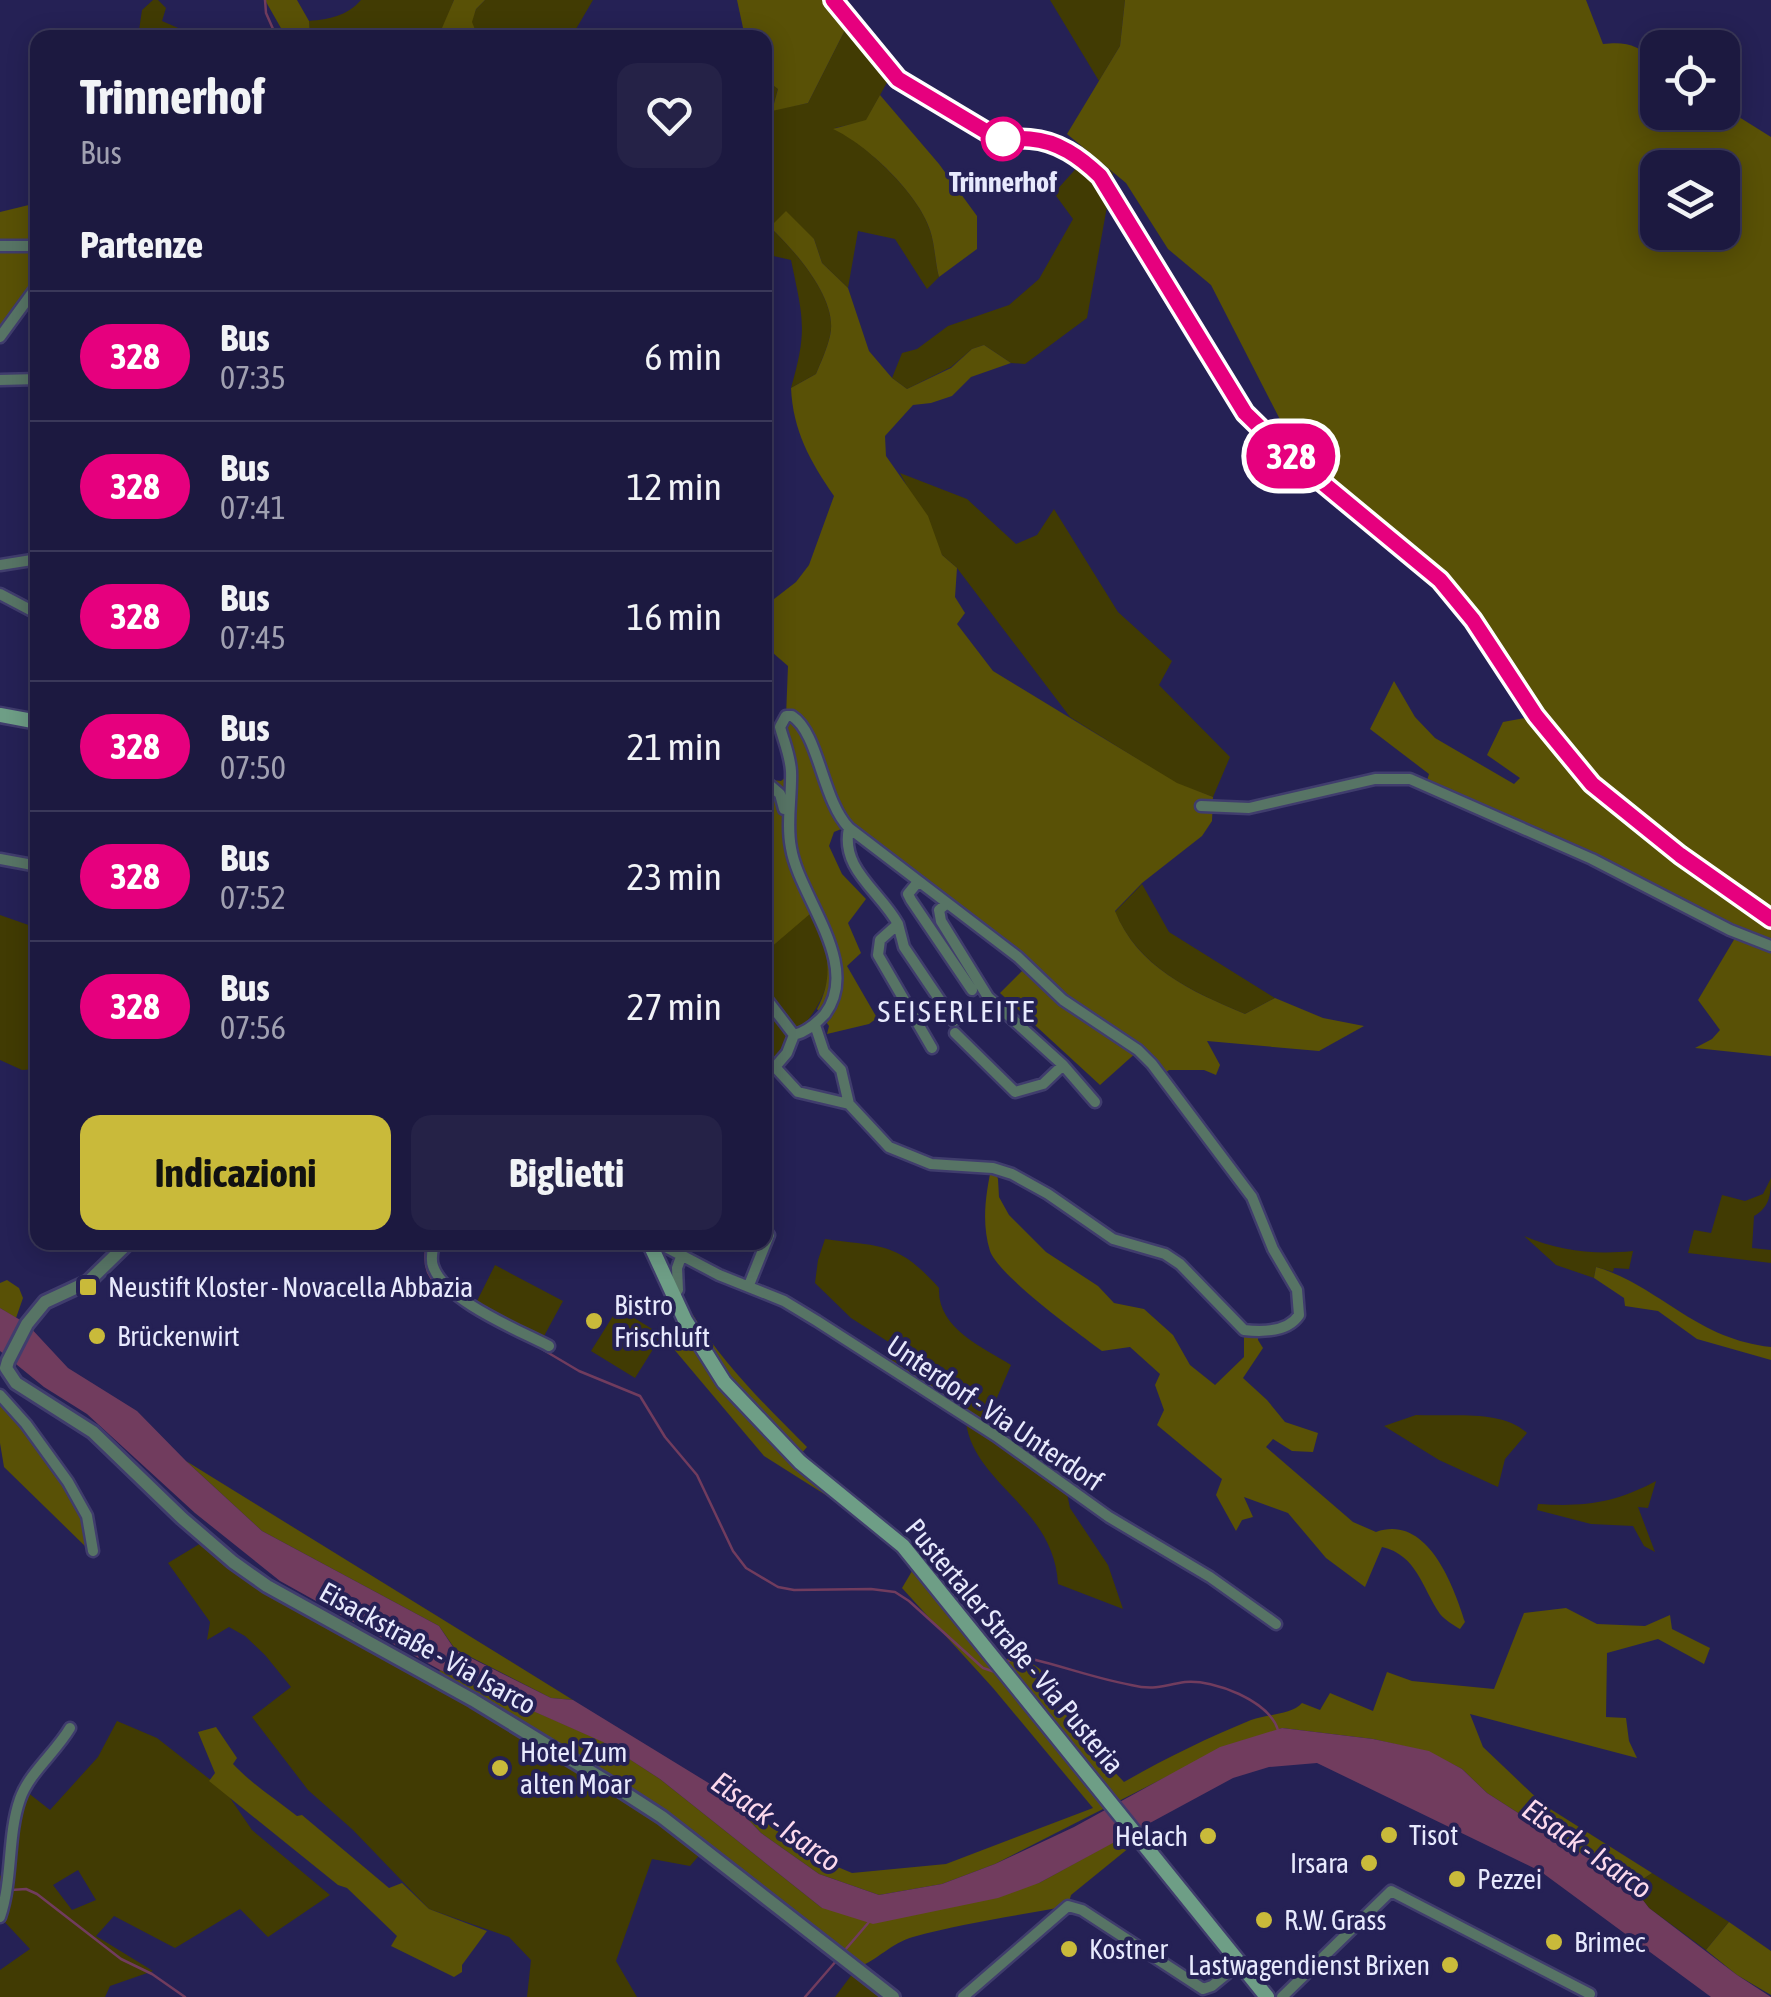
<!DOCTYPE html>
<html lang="it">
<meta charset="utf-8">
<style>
:root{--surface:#1c1940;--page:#252247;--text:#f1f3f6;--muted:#a0a0b1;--line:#3a3859;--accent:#c9ba3a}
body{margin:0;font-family:"Asap Condensed",sans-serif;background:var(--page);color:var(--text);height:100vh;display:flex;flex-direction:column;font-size:38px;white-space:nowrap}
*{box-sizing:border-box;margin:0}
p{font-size:32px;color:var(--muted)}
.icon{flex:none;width:55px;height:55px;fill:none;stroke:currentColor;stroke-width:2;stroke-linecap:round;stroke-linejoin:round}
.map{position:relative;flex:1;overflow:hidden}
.drawer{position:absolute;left:30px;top:30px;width:742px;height:1220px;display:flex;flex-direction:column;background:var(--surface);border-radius:20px;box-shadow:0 5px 25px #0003,0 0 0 2px var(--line)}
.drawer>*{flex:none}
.badge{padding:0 20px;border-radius:32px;font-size:35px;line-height:65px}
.fabs{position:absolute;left:1640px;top:30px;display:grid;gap:20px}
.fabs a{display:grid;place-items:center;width:100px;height:100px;border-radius:20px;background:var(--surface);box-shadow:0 5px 25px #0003,0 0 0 2px var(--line);font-size:50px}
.map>.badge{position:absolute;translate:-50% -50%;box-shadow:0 0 0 5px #fff}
h2{padding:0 50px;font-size:38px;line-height:90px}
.round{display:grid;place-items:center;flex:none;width:105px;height:105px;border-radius:20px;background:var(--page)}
.head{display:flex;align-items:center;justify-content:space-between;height:170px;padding:0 50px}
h1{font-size:48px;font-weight:700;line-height:75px}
.cta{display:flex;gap:20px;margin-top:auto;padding:20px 50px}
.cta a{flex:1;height:115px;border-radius:20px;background:var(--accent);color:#111;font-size:40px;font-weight:700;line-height:115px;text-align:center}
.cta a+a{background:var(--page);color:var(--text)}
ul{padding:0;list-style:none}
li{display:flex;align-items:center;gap:30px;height:130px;padding:0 50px;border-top:2px solid var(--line)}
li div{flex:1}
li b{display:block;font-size:38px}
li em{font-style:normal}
li .badge{min-width:110px;font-weight:700;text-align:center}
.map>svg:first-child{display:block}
.green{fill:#413b03;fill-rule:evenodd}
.forest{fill:#595106;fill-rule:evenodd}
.water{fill:#713c5e}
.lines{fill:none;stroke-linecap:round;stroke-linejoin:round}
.stream{stroke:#713c5e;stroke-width:2.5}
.minor-casing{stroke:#403d6d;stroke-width:15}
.tertiary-casing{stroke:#403d6d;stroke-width:18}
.secondary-casing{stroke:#403d6d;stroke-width:19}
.minor{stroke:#577465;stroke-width:10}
.tertiary{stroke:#577465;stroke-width:12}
.secondary{stroke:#6e9e86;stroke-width:14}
.line-casing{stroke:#fff;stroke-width:22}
.line{stroke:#e6007e;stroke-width:15}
.stop-dot{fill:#fff;stroke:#e6007e;stroke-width:5}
.poi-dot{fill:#c9ba3a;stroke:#252155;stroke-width:4}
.labels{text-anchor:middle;stroke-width:8;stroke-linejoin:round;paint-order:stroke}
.stop-label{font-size:28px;font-weight:bold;fill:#e7e9fd;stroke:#252155}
.poi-label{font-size:28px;fill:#e7e9fd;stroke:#252155;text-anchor:start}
.street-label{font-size:28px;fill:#e7e9fd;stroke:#252155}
.neighbourhood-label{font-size:30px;letter-spacing:2.5px;fill:#e7e9fd;stroke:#252155}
.water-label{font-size:30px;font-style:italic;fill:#fcd9ed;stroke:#252155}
</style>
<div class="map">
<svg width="1771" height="1997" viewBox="0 0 1771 1997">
<rect width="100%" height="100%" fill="#252155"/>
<path class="green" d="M153,0h5l8,8 -4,13 37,16h-61l4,-27z
M361,0h93l-11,28 2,9h-135l-1,-16c21,-2 38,-5 52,-21z
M485,0h108l-17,29 4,8h-102l-7,-15 5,-13z
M1050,0h75l-5,46 -21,35z
M848,24l43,51 -25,46 -31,7c32,18 85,67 95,102 5,15 5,32 9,47l-12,12 -32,-50 -37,-8 -10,57 -26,-25 -8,-24 -44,-12c24,23 69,72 60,109 -3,13 -9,26 -14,38l-25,14c17,-59 12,-70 0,-128l-22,-5 -4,11v-187l13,10 -6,21 36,-7z
M1090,153l23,20 -26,145 -62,46 -14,-1 -27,-18 -12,4 -21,18 -44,22 -15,-11 10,-25 15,-4 31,-23 61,-21 30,-26 34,-60 -19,-26z
M900,473l67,26 49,45 21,-9 17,-26 64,103 54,49 -13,24 71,72 -17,40 -36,-13 -107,-67 -113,-149 -15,-13z
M1142,884l27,48 106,66 -30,16c-53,-22 -107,-47 -130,-102z
M810,912c41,74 6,98 -40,153h-5v-118l4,2z
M0,915l37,13v141l-15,1 -22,-10z
M1771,1178c0,17 -2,30 -17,38l-2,32 19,2v13l-83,-10 6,-23 17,3 11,-38 23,6 18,-7z
M1524,1236c36,15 70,19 109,15l-4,18 -15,-1 -1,4 -17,-5 -2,11 -38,-13z
M825,1239c58,8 73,3 114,49 -2,40 43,59 72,77l-25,58 78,56 6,29 38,57 15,44 -65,-25c-4,-77 -83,-99 -92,-161l-81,-54 13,-21 -47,-30 -36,-35 3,-23z
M495,1265l68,36 -20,37 -67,-35z
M618,1308l44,27 -27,43 -44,-27z
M1416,1415c34,2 86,-6 111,18l-22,26 -7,28 -59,-27 -55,-34z
M1656,1481l-8,27 -10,-1 17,45 -11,-6 -11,-20 -42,-2 -54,-14 1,-6c46,3 77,-1 118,-23z
M206,1540l27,22 203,116 267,173 -13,15 -38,-7 -36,102 21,36h-110l4,-37 -22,-23 -80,-28 -76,-79 -45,-40 -56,-73 39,-30 -26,-32 -20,-19 -16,-9 -22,13 3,-18 -42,-59z
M117,1721l40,17 69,54 26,38 78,65 -62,42 -28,-28 -65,39 -61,-32 -18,20 57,35 -43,15 -5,11h-105v-27l30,-21 -30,-32v-41l8,-6 14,-82 28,22 48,-53zM78,1870l18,30 -24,10 -19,-25z
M1652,1873l77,49 -23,28 -57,-42 -17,-22z
M853,1973l31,24h-49z"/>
<path class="forest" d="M265,0h32l12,21 1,16h-24z
M454,0h31l-9,9 -4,13 6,15h-33l-3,-9z
M737,0h91l20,24 -40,79 -36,8 6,-22 -13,-10v-41l-20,-1z
M1125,0h461l17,44c25,-3 34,2 54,16l1,52h64l1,-5 48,30v919l-76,-8 17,-9 8,-9 -22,-30 40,-67 -312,-149 3,-10 -59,-45 24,-48 21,36 20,21 79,46 6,-6 -33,-23 16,-33 32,-6 -95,-136 -148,-137 -81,-158 -43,-36 -42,-66 -59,-49 53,-88zM1658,168h64v64h-64z
M880,95l59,69 38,52v33l-38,28c-4,-15 -4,-32 -9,-47 -11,-36 -64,-86 -97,-101l33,-9z
M37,203v76l-23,31 -14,27v-125z
M786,211l28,28 8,24 26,25 21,63 23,27 15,11 44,-21 21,-19 12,-4 27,18 -40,14 -19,19 -21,7 -18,2 -28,31 1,20 42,60 14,39 15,13 -2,29 10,16 -8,11 36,47 184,112 36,14 -1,24 -10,15 -60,47 -27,28c22,56 77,81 130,103l30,-16 48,20 41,8 -45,25 -112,-10 13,24 -4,10 -12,-5h-35l-7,6 -24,-25 -38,34 -100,-92 27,-27 -176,-141 -17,7 -5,14 13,28 24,25 -18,24 13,30 -14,13 30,52 -8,6 -42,10 2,-8 -12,-17c18,-32 11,-65 -6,-96l-42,36 -4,-2v-168l16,2 10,-8 -10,-41 5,-16 2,-50 -23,-20v-40l31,-24 13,-17 25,-69c-24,-35 -41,-65 -43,-108l25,-14c5,-12 11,-25 14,-38 9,-37 -36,-86 -60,-109z
M992,1164l6,15 1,18 10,18 37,37 52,34 16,17 30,6 29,26 17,30 25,20 29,-28v-27l14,2v8l5,8 -20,30 24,22 18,22 33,11 -5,19 -21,-1 -19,-12 -7,8 87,75 23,10c51,-18 77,52 89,90l-5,7c-7,-4 -15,-9 -20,-15 -18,-26 -23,-59 -58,-67l-17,40 -39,-29 -38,-45 -44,-16 9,20 -11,3 -6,11 -20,-36 6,-16 -65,-54 7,-15 -9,-25 5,-11 -30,-27 -28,4c-24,-18 -103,-75 -112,-100 -9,-29 -4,-58 2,-87z
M1596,1267c64,19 99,72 175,80v13l-74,-21 -39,-28 -33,-5 -1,-8 -30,-20z
M7,1280l12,8 4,10 -7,20 -16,-10v-25z
M693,1315c32,51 72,90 114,132l-13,15 57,49 -87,-55 -102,-121z
M0,1395l55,72 36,65 -4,16 -83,-81 -4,-24z
M186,1461l387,239 -22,-2 -96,-49 -16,-23 -177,-95z
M915,1566l87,98 7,-7 11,-2 20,14 36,62 48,51c42,-24 83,-44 127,-62 16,-6 40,-5 51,-17l18,7 10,-17 43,18 14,-39 25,9 82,8 30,-76 42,-5 31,16 48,2 25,-11 2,14 38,19 -6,16 -46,-25 -51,14 -1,64 20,1 3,23 8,17 -167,-44 13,33 61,58 108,68 -20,13 -145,-93 -25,-24 -33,-17 -56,-13 -91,-11 -114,48 -173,88 -53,20 -63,11 -60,-21 -58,-41 -41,-43 94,67 38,16 94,-9 147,-56 -100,-120 -91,-100z
M440,1670l162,71 58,38 162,129 217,-25 89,-49 7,9 -64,52 -3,11c-52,10 -105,17 -155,31 -22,6 -35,23 -55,30l-196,-150 -226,-139z
M216,1727l21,31 -4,6c20,21 41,34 64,52l5,-1 87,73 13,-5 27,26 58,22 -25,34v7l-8,5 -63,-31 6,-10 -50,-48 -9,-3 -129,-104 6,-8 -17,-41z
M1729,1922l42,29v44l-34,-20 -31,-25z"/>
<path class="water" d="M0,1308l27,16 41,44 69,43 49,50 76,70 177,95 16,24 96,48 22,2 147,90 41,43 58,41 60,21 63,-11 53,-20 79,-37 146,-80 62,-19 91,11 56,12 33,18 25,24 145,93 17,22 88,67 34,22h-60l-171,-126 -223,-108 -48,4 -36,11 -194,105 -41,15 -125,26 -51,-16 -162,-129 -57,-37 -163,-72 -160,-89 -85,-68 -108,-99 -43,-27 -44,-36z"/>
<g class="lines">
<path class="stream" d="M265,0l1,13 11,25
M427,1242c-5,27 1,37 22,53
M530,1342l49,29 61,25 25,41 32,38 36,76 13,17 32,19 16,3 77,-1 24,3 14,9 74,67 12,4
M1007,1662l10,-5 15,2c33,8 66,20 99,26 25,6 32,0 54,-3 29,-3 84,19 93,48
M11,1890l15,-1 11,5 84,65 31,15 33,23
M845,1950l24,-28
M805,1997l32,-37"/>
<defs>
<path id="minor" d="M0,246h38
M0,337l38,-52
M0,380l38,-1
M0,565l38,-6
M0,594l38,20
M765,781l15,13 4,15 4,1
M1201,806l48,2 126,-29h35l182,80 138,71 41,16
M849,828c-9,41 31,63 49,96
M0,859l38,7
M917,883l-9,11 3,6 61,90
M946,904l-7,6 2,11 47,76 75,68 -20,19 -28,8 -60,-59
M765,997l29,38
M815,1025l9,27 17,18 8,34
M932,1048l-54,-93 2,-15 18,-16 6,23 50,74
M765,1065l10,2 23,25 51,12 40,43 42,17 62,4 19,6 36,20 65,45 52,15 15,10 64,66c18,2 44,2 55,-15l-2,-25 -24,-41 -21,-52 -100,-133 -14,-14 -75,-50 -45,-43 -169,-129c-27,-28 -30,-95 -57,-112h-6l-6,11c4,15 10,28 11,44 1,26 -5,52 0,77 8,49 71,116 34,166 -9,10 -18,18 -31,21
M1063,1065l32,37
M775,1067l12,-14 7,-18
M434,1242c-1,8 -4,16 -1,24 11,34 85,64 116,80
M660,1244l59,31 65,26 33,20 179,115 113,81 101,60 66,47
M749,1285l20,-50
M672,1294l6,-4 -1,-22 4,-11
M0,1395l26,29 42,58 19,34 6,35
M0,1917c13,-38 7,-81 20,-118 9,-26 36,-47 50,-71
M963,1997l105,-91 14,4 121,79 9,-3 28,-23
M1282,1997l109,-106 199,103"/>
<path id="tertiary" d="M833,0l65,79 92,55 13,5 35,2 30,9 32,26 98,165 47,72 38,37 157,130 33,41 63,95 56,68 88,71 91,64
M129,1242l-41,40 -43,20 -18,22 -19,37 -2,7 10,15 77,49 89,86 51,44 34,24 206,114 141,86 48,31 231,180"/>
<path id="secondary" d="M0,715l38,7
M649,1242l36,78 39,62 76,80 103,84 364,451"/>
</defs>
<use href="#minor" class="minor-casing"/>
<use href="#tertiary" class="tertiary-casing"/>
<use href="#secondary" class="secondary-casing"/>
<use href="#minor" class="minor"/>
<use href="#tertiary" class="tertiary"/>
<use href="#secondary" class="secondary"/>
</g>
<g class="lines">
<defs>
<path id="line" d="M833,0l65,79 92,55c14,5 25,4 40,5 28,2 50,18 70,37l145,237 38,37 157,130 33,40 63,96 56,68 88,71 91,64"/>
</defs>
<use href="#line" class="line-casing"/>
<use href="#line" class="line"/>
</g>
<circle class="stop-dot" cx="1003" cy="139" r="20"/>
<g class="poi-dot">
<rect x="78" y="1277" width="20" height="20" rx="5"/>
<circle cx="594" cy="1321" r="10"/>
<circle cx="97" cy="1336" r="10"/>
<circle cx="500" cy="1768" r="10"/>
<circle cx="1389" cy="1835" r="10"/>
<circle cx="1208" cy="1836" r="10"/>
<circle cx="1369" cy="1863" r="10"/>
<circle cx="1457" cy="1879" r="10"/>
<circle cx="1264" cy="1920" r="10"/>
<circle cx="1554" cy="1942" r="10"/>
<circle cx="1069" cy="1949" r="10"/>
<circle cx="1450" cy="1965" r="10"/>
</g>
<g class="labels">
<g class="stop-label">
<text x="1003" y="192">Trinnerhof</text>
</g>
<g class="poi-label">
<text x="108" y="1297">Neustift Kloster - Novacella Abbazia</text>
<text x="614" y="1315">Bistro<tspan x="614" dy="32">Frischluft</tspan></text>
<text x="117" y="1346">Brückenwirt</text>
<text x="520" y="1762">Hotel Zum<tspan x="520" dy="32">alten Moar</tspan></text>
<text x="1409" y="1845">Tisot</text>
<text x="1188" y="1846" text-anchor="end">Helach</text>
<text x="1349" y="1873" text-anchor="end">Irsara</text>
<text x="1477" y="1889">Pezzei</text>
<text x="1284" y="1930">R.W. Grass</text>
<text x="1574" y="1952">Brimec</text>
<text x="1089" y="1959">Kostner</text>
<text x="1430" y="1975" text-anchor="end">Lastwagendienst Brixen</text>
</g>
<g class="street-label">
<text transform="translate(995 1413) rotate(34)" y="10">Unterdorf - Via Unterdorf</text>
<text transform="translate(1015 1646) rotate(50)" y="10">Pustertaler Straße - Via Pusteria</text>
<text transform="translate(428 1648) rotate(29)" y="10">Eisackstraße - Via Isarco</text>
</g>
<g class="neighbourhood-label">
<text x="957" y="1022">SEISERLEITE</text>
</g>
<g class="water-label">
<text transform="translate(776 1822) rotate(35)" y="10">Eisack - Isarco</text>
<text transform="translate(1587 1849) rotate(35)" y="10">Eisack - Isarco</text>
</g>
</g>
</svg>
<div class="fabs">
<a><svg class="icon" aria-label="locate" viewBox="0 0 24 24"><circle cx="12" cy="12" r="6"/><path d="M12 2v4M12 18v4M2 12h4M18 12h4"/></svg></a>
<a><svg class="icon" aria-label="layers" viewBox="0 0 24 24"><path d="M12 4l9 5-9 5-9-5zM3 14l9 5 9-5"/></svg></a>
</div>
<b class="badge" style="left:1291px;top:456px;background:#e6007e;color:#fff">328</b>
<section class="drawer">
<div class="head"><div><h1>Trinnerhof</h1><p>Bus</p></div><a class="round"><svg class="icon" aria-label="heart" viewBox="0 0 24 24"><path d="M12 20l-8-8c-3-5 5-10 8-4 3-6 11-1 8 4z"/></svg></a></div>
<h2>Partenze</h2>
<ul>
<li><span class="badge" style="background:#e6007e;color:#fff">328</span><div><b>Bus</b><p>07:35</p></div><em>6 min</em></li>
<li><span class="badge" style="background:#e6007e;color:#fff">328</span><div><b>Bus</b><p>07:41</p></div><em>12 min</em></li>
<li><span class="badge" style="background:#e6007e;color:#fff">328</span><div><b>Bus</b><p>07:45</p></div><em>16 min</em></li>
<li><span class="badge" style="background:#e6007e;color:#fff">328</span><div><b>Bus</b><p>07:50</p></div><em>21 min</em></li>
<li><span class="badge" style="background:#e6007e;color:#fff">328</span><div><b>Bus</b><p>07:52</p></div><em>23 min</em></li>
<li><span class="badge" style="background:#e6007e;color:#fff">328</span><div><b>Bus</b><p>07:56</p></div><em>27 min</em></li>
</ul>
<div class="cta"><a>Indicazioni</a><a>Biglietti</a></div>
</section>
</div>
